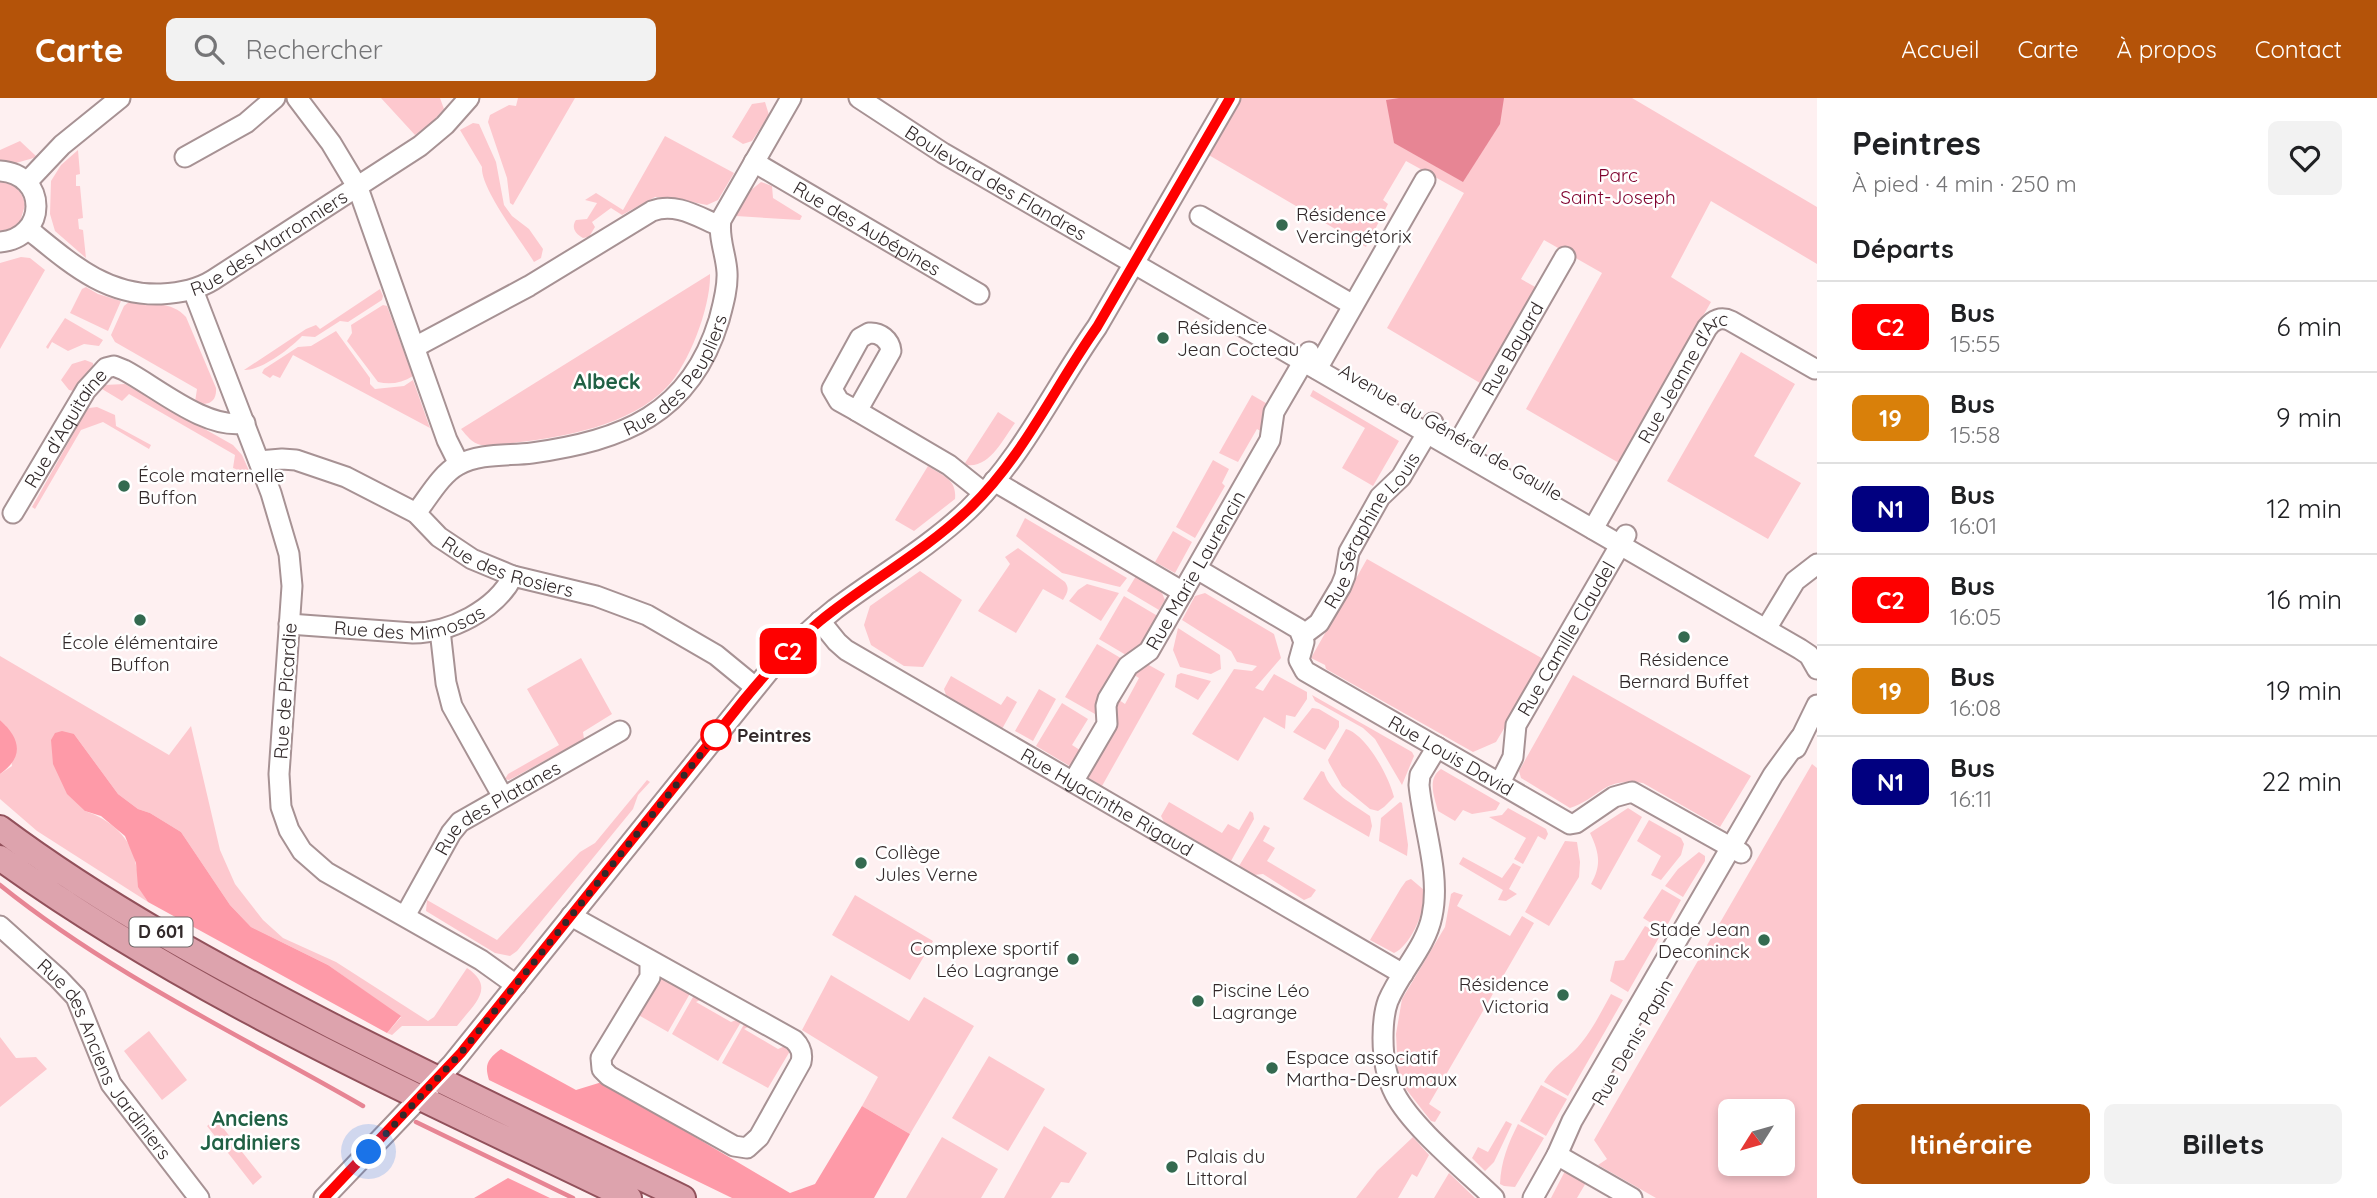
<!DOCTYPE html>
<html lang="fr">
<meta charset="utf-8">
<style>
:root{--surface:#fff;--page:#f2f2f2;--text:#202124;--muted:#757577;--line:#e0e0e0;--accent:#b45309}
body{margin:0;font-family:Quicksand,sans-serif;background:var(--page);color:var(--text);height:100vh;display:flex;flex-direction:column;font-size:26px;white-space:nowrap}
*{box-sizing:border-box;margin:0}
p{font-size:23px;color:var(--muted)}
.icon{flex:none;width:38px;height:38px;fill:none;stroke:currentColor;stroke-width:2;stroke-linecap:round;stroke-linejoin:round}
.map{position:relative;flex:1;overflow:hidden}
.sheet{display:flex;flex-direction:column;background:var(--surface);width:560px}
.sheet>*{flex:none}
.badge{padding:0 14px;border-radius:10px;font-size:24px;line-height:46px}
.needle{width:46px;rotate:233deg}
.tools{position:absolute;left:1718px;top:1001px;display:grid;gap:14px}
.tools a{display:grid;place-items:center;width:77px;height:77px;border-radius:10px;background:var(--surface);box-shadow:0 4px 10px #0003;font-size:35px}
.you{position:absolute;width:35px;height:35px;margin:-18px;border:5px solid #fff;border-radius:50%;background:#1a73e8;box-shadow:0 0 0 10px #1a73e833}
.map>.badge{position:absolute;translate:-50% -50%;box-shadow:0 0 0 4px #fff}
h2{padding:0 35px;font-size:26px;line-height:63px}
.round{display:grid;place-items:center;flex:none;width:74px;height:74px;border-radius:10px;background:var(--page)}
.summary{display:flex;align-items:center;justify-content:space-between;height:119px;padding:0 35px}
h1{font-size:33px;font-weight:700;line-height:52px}
.primary-button{display:flex;gap:14px;margin-top:auto;padding:14px 35px}
.primary-button a{flex:1;height:80px;border-radius:10px;background:var(--accent);color:#fff;font-size:28px;font-weight:700;line-height:80px;text-align:center}
.primary-button a+a{background:var(--page);color:var(--text)}
ul{padding:0;list-style:none}
li{display:flex;align-items:center;gap:21px;height:91px;padding:0 35px;border-top:2px solid var(--line)}
li div{flex:1}
li b{display:block;font-size:26px}
li em{font-style:normal}
li .badge{min-width:77px;font-weight:700;text-align:center}
header{display:flex;align-items:center;gap:42px;box-sizing:border-box;height:98px;padding:0 35px;background:var(--accent);color:#fff}
header strong{font-size:33px}
nav{display:flex;gap:38px;margin-inline-start:auto;font-size:24px}
.search{width:490px;height:63px;background:var(--page);display:flex;align-items:center;gap:18px;box-sizing:border-box;padding:0 24px;border-radius:10px;color:var(--muted);font-size:26px}
main{display:flex;flex:1;min-height:0}
.map>svg:first-child{display:block}
.green{fill:#fdc8ce;fill-rule:evenodd}
.forest{fill:#fe9aa8}
.water{fill:#e78594}
.lines{fill:none;stroke-linecap:round;stroke-linejoin:round}
.stream{stroke:#e78594;stroke-width:4.5}
.minor-casing{stroke:#a79294;stroke-width:23}
.major-casing{stroke:#92515b;stroke-width:28}
.minor{stroke:#fff;stroke-width:19}
.major{stroke:#dda3ad;stroke-width:24}
.line-casing{stroke:#fff;stroke-width:16}
.line{stroke:#fe0000;stroke-width:10}
.walk{stroke:#32292a;stroke-width:7;stroke-dasharray:0 12.6}
.poi-dot{fill:#346a50;stroke:#fff;stroke-width:2.5}
.stop-dot{fill:#fff;stroke:#fe0000;stroke-width:3.5}
.labels{text-anchor:middle;stroke-width:5;stroke-linejoin:round;paint-order:stroke}
.shield{fill:#fff;stroke:#70696a;stroke-width:2}
.shield-label{font-size:18px;font-weight:bold;fill:#32292a}
.park-label{font-size:19px;fill:#7f022e;stroke:#fff}
.street-label{font-size:19px;fill:#32292a;stroke:#fff}
.poi-label{font-size:19px;fill:#32292a;stroke:#fff;text-anchor:start}
.stop-label{font-size:19px;font-weight:bold;fill:#32292a;stroke:#fff;text-anchor:start}
.neighbourhood-label{font-size:21px;font-weight:bold;fill:#206044;stroke:#fff}
</style>
<header>
<strong>Carte</strong>
<div class="search"><svg class="icon" aria-label="search" viewBox="0 0 24 24"><circle cx="10" cy="10" r="6"/><path d="M15 15l6 6"/></svg>Rechercher</div>
<nav><a>Accueil</a><a>Carte</a><a>À propos</a><a>Contact</a></nav>
</header>
<main>
<div class="map">
<svg width="1817" height="1100" viewBox="0 0 1817 1100">
<rect width="100%" height="100%" fill="#fef0f1"/>
<path class="green" d="M381,0h59l4,11 -13,14 -16,12z
M518,0h57l-62,107 -3,-2 -3,-25 -19,-56 2,-7 19,-10 7,1z
M1239,0h393l185,109v57l-106,-63 -40,76 40,25 -92,161 -93,-54 76,-136 -58,-33 -23,39 16,9 -57,95 -93,-55 77,-135 -58,-32 -23,39 5,4 -22,43 -159,-93z
M765,4l4,13 -17,26 -9,3 -11,-7 20,-33z
M473,25l6,1 17,38 8,43 8,11 17,13 14,20 -2,9 -7,4c-12,-20 -54,-74 -52,-95l-22,-37z
M665,38l69,37 -16,27 -11,5 -35,-7 -17,-1 -33,18 -11,-7 -19,14 3,5 -6,10 -6,1c-8,-4 -12,-11 -7,-18l11,-1 10,-16 -12,-3 11,-7 27,17z
M20,43l17,16 -21,6 -16,-3v-10z
M78,52l2,24 -4,1v11h4l3,32 -5,1 1,10 4,1 3,28 -31,-27 -5,-17 1,-33 10,-16z
M0,84c14,1 23,9 25,23l-5,17 -10,8 -10,1z
M761,84l11,4 1,12 29,18 -2,4 -64,-4 15,-26z
M21,159l9,1 15,12 -45,79v-86z
M710,176c1,32 -21,90 -43,113 -37,39 -104,50 -154,56 -10,1 -22,4 -32,2 -9,-2 -14,-9 -20,-16z
M86,189l12,7 23,7 -13,30 -38,-18 12,-24z
M380,191l3,7 -1,4 -34,22 -8,-1 -25,16 -13,-1c-11,12 -41,35 -58,34l62,-41 10,-4 4,4z
M129,204c20,2 43,-1 57,15l30,71c1,14 -8,19 -21,14l2,-13 -82,-47 -4,-7 13,-29z
M383,207l4,1 26,70c-11,7 -23,9 -35,6l-31,-41 5,-8 -1,-8z
M65,220l38,22 -4,6 -15,-2 -16,7 -16,-9 -4,7 -2,-2z
M336,233l34,47v6l5,5 29,-3 9,-6 17,48 -137,-73 -13,23 -7,-3 -3,3 -8,-5 2,-4 34,-22 13,-1z
M1741,254l54,32 -41,72 47,27 -33,56 -101,-58z
M85,262l8,3v4l-14,25 -10,-2 -8,-10 11,-16z
M125,286l108,61 9,10 9,20 -18,-7 2,-13 -106,-61 -7,7 -20,-12 2,-4z
M1313,292l86,51 -26,45 -31,-18 23,-40 -55,-32z
M1252,297l19,11 -8,14 3,14 -9,-5 -19,33 -19,-9z
M97,309l18,8 1,11 35,19 -2,4 -46,-27 -22,8 -46,79 -3,-2 44,-78 -2,-7 15,-14z
M998,314l17,11c-12,16 -25,45 -48,42l-2,-2z
M1213,362l16,9 -7,14 3,3 -30,52 -19,-11z
M928,368c15,10 29,13 27,33l-41,32 -19,-11z
M1025,420l102,60 -7,9 -58,-14 -46,-37z
M1173,433l19,11 -17,31 -20,-11z
M1018,450l47,34c5,7 2,11 -2,18l-20,-11 -27,44 -38,-22 32,-47 -5,-7z
M1367,461l178,101 -49,82 -23,10 -147,-83 -1,-4 -14,-7z
M920,473l42,29 -39,67 -19,-1 -33,-21 -7,-20 6,-19z
M1136,478l26,17 3,7 -6,10 -32,-19z
M1087,486l32,9 -18,28 -32,-20 9,-11z
M1205,495l69,41 7,24 -26,30 8,3 11,-17 33,18v7l-12,18 -9,-2 -1,14 -21,-12 -26,44 -46,-27 42,-65 18,2 5,-5 -20,-4 -6,-11 -49,-31 13,-24z
M1124,498l37,22 -19,34 -16,3 -27,-16z
M1178,530l42,27 1,14 -10,5 -31,-7 -7,-17z
M1097,546l27,16 -22,58 -37,-21z
M0,558l169,99 22,-29 29,124 15,34 28,36 20,18 53,24 92,59 6,-4 33,-49c30,20 6,37 -10,58h-55l-10,9 -5,-2 14,-16 -73,-52 -77,-38 -21,-22 -49,-73 -31,-19 -12,-4 -20,-15 -44,-60 11,77c25,8 47,27 51,54 4,18 1,20 12,37l-111,-71 -37,-32v-25l12,-8 -6,-40 -6,-6z
M581,560l31,56 -29,18 1,7 -69,38 -6,3 -4,-1 3,-5 51,-29 -32,-56z
M1147,566l18,10 -63,112 -18,-11 32,-77 9,6 14,-26 -8,-5z
M1181,575l30,8 -13,19 -23,-13 2,-12z
M1573,577l178,101 -31,51 -77,-44c-41,-6 -41,14 -73,25l-49,-30 -2,-7z
M951,578l50,29 6,-9 10,6 -15,27 -56,-34 -2,-6z
M1039,591l17,10 -23,42 -18,-10z
M1312,597l100,57 2,4 -12,29 -27,-46 -12,-11 -48,-27z
M1062,605l26,16 -16,26 11,7 -10,16 -37,-22z
M1312,610l7,1 20,12v6l-14,23 -32,-18z
M1346,631c21,6 43,48 48,68l-10,10 -6,4 -8,-2 -28,-23 -13,-23 -1,-3z
M1812,666l5,4v430h-161l-58,-33 9,-6 -13,-19zM1783,1013v53h-52v-53z
M1441,671l59,34 -4,7 -24,4 -9,-4 -8,11 -17,-10c-4,-15 -11,-32 3,-42z
M1321,673l3,1c6,21 29,32 46,44l2,10 -3,11 -66,-38z
M647,682l3,2 -12,13 -5,14 -116,142 -7,5 -15,-3 -69,-42 1,-11 70,40 83,-88 15,-9z
M1169,704l53,31 6,-9 11,6 11,-19 3,2 1,6 -23,42 -67,-39 -3,-6z
M1400,704l2,1 6,42 -1,11 -28,-15 2,-23z
M1508,710l38,21 2,5 -3,6 -7,-4 -15,28 -9,-5 12,-21 -37,-21 13,-2z
M1628,710l14,9 -41,73 -10,-6c11,-19 8,-32 -1,-51z
M1649,722l32,18 3,6 -3,11 -20,25 -10,-5 10,-19 -24,-15z
M1264,727l6,3 -7,13 12,7 -8,13 49,29 -5,7 -7,3 -41,-26 -9,1 -15,-9z
M1565,743l12,1 3,20 -1,15 -30,49 -24,-14z
M1699,754l6,4v5l-22,36 -18,-11 13,-17z
M1463,759l39,21 11,-15 8,4 -12,22 8,5 -11,7 -8,-1 5,-10 -44,-26z
M1411,781l13,11c3,18 -13,56 -30,63l-24,-13 31,-52 5,-7z
M1662,791l19,11 -17,31 -21,-13z
M1454,794l9,3 -6,11 53,30 12,-20 12,7 -105,181 12,8 -6,10 -4,-1 -29,-37 -4,-12 -2,-38 6,-35 43,-72 6,-33z
M855,797l78,46 -23,39 -78,-45z
M1645,828l16,8 -33,58 -18,-11 5,-20 9,-1z
M661,877l31,15 -24,42 -33,-19 23,-36z
M831,877l78,46 15,-24 50,29 -64,108 -48,-28 16,-29 -76,-47z
M697,892l12,6 -13,6 35,20 13,-5 -26,44 -46,-27z
M1611,896l12,6 -55,96 -24,-14c12,-20 26,-24 38,-40 12,-15 20,-32 29,-48z
M747,921l9,4 -12,6 34,20 12,-5 3,2 -25,42 -46,-25z
M149,933l38,49 -25,20 -38,-49z
M0,939l16,21 20,-1 11,12 -47,38z
M989,958l56,33 -37,62 -56,-33z
M1541,987l26,14 -21,37 -26,-15z
M216,1021l46,58 -9,8 -46,-59z
M1506,1023l6,3 -18,38 -9,9 -13,-13 6,-11 10,5z
M1518,1026l26,14 -29,49 -11,-1 -4,-2c1,-23 8,-40 18,-60z
M1044,1028l43,27 -18,30 -8,-1 -10,16h-47z
M942,1039l56,32 -17,29h-75z
M1413,1039l16,18 -12,22 -5,-3 -14,24h-42l21,-27z
M1565,1073l22,10 -10,17h-26z
M1449,1075l26,25h-41z"/>
<path class="forest" d="M0,622c21,19 24,37 0,54z
M62,633l12,3 44,60 20,15 12,4 31,19 49,73 21,22 77,38 73,51 -14,17 -239,-131 -10,-15 -2,-24 -11,-27 -24,-20 -16,-5 -18,-17 -14,-30 -2,-24 4,-7z
M501,951l75,41 26,-8 188,111 25,-9 47,-78 48,28 -36,64h-142l-243,-118c-5,-16 -1,-21 12,-31z
M508,1080l42,20h-76z"/>
<path class="water" d="M1399,0h105l-4,26 -37,58 -69,-39 -8,-43z"/>
<g class="lines">
<path class="stream" d="M0,787c112,90 240,150 363,221
M416,1024l157,76"/>
<defs>
<g id="minor">
<path d="M297,0l34,45 27,45 89,252 12,24"/>
<path id="s1" d="M859,0l84,55 857,496 9,6 8,14"/>
<path d="M185,59l61,-34 29,-25"/>
<path id="s2" d="M754,64l225,132"/>
<path d="M0,73c48,3 48,67 0,71"/>
<path d="M27,84l35,-37 58,-47"/>
<path d="M1200,118l153,89"/>
<path id="s3" d="M28,131c41,33 77,67 133,65 19,-1 36,-4 52,-14l207,-134 25,-21 24,-27"/>
<path d="M193,192l78,203 18,61 3,32 -13,188 2,33 8,23 13,21 24,21 155,88 35,25"/>
<path d="M869,235c11,-1 21,7 22,18l-34,60 -18,-10 -7,-12 28,-51z"/>
<path d="M415,249l114,-61 123,-75c24,-9 46,6 68,15"/>
<path d="M1317,271l108,-189"/>
<path d="M857,313l92,54 35,28"/>
<path id="s4" d="M1461,340l104,-181"/>
<path id="s5" d="M259,363l23,-2 14,1 50,17 70,36 23,24 33,22 41,17 83,20 51,19 69,40 39,32"/>
<path d="M994,383l189,111"/>
<path id="s6" d="M13,415l73,-123 20,-22 8,-2 10,4c34,18 82,60 121,53"/>
<path id="s7" d="M416,415c12,-15 25,-39 42,-48 22,-12 50,-9 74,-12 91,-13 158,-38 187,-133 4,-15 9,-32 8,-48 -1,-18 -9,-34 -6,-52l70,-122"/>
<path id="s8" d="M1593,431l114,-201c6,-8 14,-12 24,-7l84,48"/>
<path id="s9" d="M1197,471l102,60 5,13 -5,18 6,11 265,153 6,-1 38,-26 18,-5 109,61"/>
<path id="s10" d="M820,523l17,21 9,8 557,324"/>
<path id="s11" d="M289,526l124,9c37,0 83,-23 100,-57"/>
<path d="M1766,531l29,-48 22,-17"/>
<path d="M440,532l6,53 6,23 51,91"/>
<path id="s12" d="M1303,537l16,-12 22,-37 4,-10 4,-24 31,-55 21,-20 32,-54"/>
<path d="M1437,649l-17,28 -1,10c4,42 22,89 13,131 -6,31 -32,56 -44,85 -4,11 -5,25 -5,37 0,19 3,39 12,56 17,33 71,77 99,104"/>
<path d="M1796,650l21,-43"/>
<path id="s13" d="M1073,684l34,-58 -1,-18 2,-7 20,-33 21,-15 121,-211 4,-28 35,-60"/>
<path id="s14" d="M1500,685l13,-26 3,-32 110,-190"/>
<path id="s15" d="M405,818l46,-83 9,-11 160,-91"/>
<path d="M571,818l223,124c7,7 9,13 7,22l-42,75 -12,11 -13,-2 -125,-70 -7,-7 -1,-11 49,-81v-16"/>
<path id="s16" d="M0,828l58,52 18,19 35,87 88,114"/>
<path d="M1557,1057l75,43"/>
<path d="M324,1100l128,-134 317,-393c20,-22 42,-43 66,-62 44,-33 93,-61 133,-99 55,-53 86,-122 129,-183l133,-229"/>
<path d="M1533,1100l24,-43 15,-34 201,-346 27,-37"/>
</g>
<path id="major" d="M0,730c103,77 218,139 332,198 116,59 234,115 351,172
M0,760c191,138 417,237 629,340"/>
</defs>
<use href="#minor" class="minor-casing"/>
<use href="#major" class="major-casing"/>
<use href="#minor" class="minor"/>
<use href="#major" class="major"/>
</g>
<g class="lines">
<defs>
<path id="line" d="M324,1100l137,-145 282,-352c23,-28 49,-57 77,-80 48,-39 104,-69 149,-112 55,-53 85,-121 128,-182l133,-229"/>
</defs>
<use href="#line" class="line-casing"/>
<use href="#line" class="line"/>
<path class="walk" d="M369,1054l92,-99 257,-320 -2,2"/>
</g>
<g class="poi-dot">
<circle cx="1282" cy="127" r="7"/>
<circle cx="1163" cy="240" r="7"/>
<circle cx="124" cy="388" r="7"/>
<circle cx="140" cy="522" r="7"/>
<circle cx="1684" cy="539" r="7"/>
<circle cx="861" cy="765" r="7"/>
<circle cx="1764" cy="842" r="7"/>
<circle cx="1073" cy="861" r="7"/>
<circle cx="1563" cy="897" r="7"/>
<circle cx="1198" cy="903" r="7"/>
<circle cx="1272" cy="970" r="7"/>
<circle cx="1172" cy="1069" r="7"/>
</g>
<circle class="stop-dot" cx="716" cy="637" r="14"/>
<g class="labels">
<rect class="shield" x="129.5" y="819.5" width="63" height="29" rx="5"/>
<g class="shield-label">
<text x="161" y="840">D 601</text>
</g>
<g class="park-label">
<text x="1618" y="84">Parc<tspan x="1618" dy="22">Saint-Joseph</tspan></text>
</g>
<g class="street-label">
<text dy="7" stroke="none"><textPath href="#s1" startOffset="161">Boulevard des Flandres</textPath></text>
<text dy="7" stroke="none"><textPath href="#s2" startOffset="131">Rue des Aubépines</textPath></text>
<text dy="7" stroke="none"><textPath href="#s3" startOffset="273">Rue des Marronniers</textPath></text>
<text dy="7" stroke="none"><textPath href="#s4" startOffset="103">Rue Bayard</textPath></text>
<text dy="7" stroke="none"><textPath href="#s7" startOffset="313">Rue des Peupliers</textPath></text>
<text dy="7" stroke="none"><textPath href="#s8" startOffset="178">Rue Jeanne d'Arc</textPath></text>
<text dy="7" stroke="none"><textPath href="#s6" startOffset="100">Rue d'Aquitaine</textPath></text>
<text transform="translate(1451 334) rotate(30)" y="7">Avenue du Général de Gaulle</text>
<text dy="7" stroke="none"><textPath href="#s12" startOffset="128">Rue Séraphine Louis</textPath></text>
<text dy="7" stroke="none"><textPath href="#s5" startOffset="278">Rue des Rosiers</textPath></text>
<text dy="7" stroke="none"><textPath href="#s13" startOffset="250">Rue Marie Laurencin</textPath></text>
<text dy="7" stroke="none"><textPath href="#s11" startOffset="122">Rue des Mimosas</textPath></text>
<text dy="7" stroke="none"><textPath href="#s14" startOffset="161">Rue Camille Claudel</textPath></text>
<text transform="translate(285 593) rotate(-86)" y="7">Rue de Picardie</text>
<text dy="7" stroke="none"><textPath href="#s9" startOffset="332">Rue Louis David</textPath></text>
<text dy="7" stroke="none"><textPath href="#s10" startOffset="341">Rue Hyacinthe Rigaud</textPath></text>
<text dy="7" stroke="none"><textPath href="#s15" startOffset="147">Rue des Platanes</textPath></text>
<text transform="translate(1632 944) rotate(-60)" y="7">Rue Denis Papin</text>
<text dy="7" stroke="none"><textPath href="#s16" startOffset="172">Rue des Anciens Jardiniers</textPath></text>
</g>
<g class="poi-label">
<text x="1296" y="123">Résidence<tspan x="1296" dy="22">Vercingétorix</tspan></text>
<text x="1177" y="236">Résidence<tspan x="1177" dy="22">Jean Cocteau</tspan></text>
<text x="138" y="384">École maternelle<tspan x="138" dy="22">Buffon</tspan></text>
<text x="140" y="551" text-anchor="middle">École élémentaire<tspan x="140" dy="22">Buffon</tspan></text>
<text x="1684" y="568" text-anchor="middle">Résidence<tspan x="1684" dy="22">Bernard Buffet</tspan></text>
<text x="875" y="761">Collège<tspan x="875" dy="22">Jules Verne</tspan></text>
<text x="1750" y="838" text-anchor="end">Stade Jean<tspan x="1750" dy="22">Deconinck</tspan></text>
<text x="1059" y="857" text-anchor="end">Complexe sportif<tspan x="1059" dy="22">Léo Lagrange</tspan></text>
<text x="1549" y="893" text-anchor="end">Résidence<tspan x="1549" dy="22">Victoria</tspan></text>
<text x="1212" y="899">Piscine Léo<tspan x="1212" dy="22">Lagrange</tspan></text>
<text x="1286" y="966">Espace associatif<tspan x="1286" dy="22">Martha-Desrumaux</tspan></text>
<text x="1186" y="1065">Palais du<tspan x="1186" dy="22">Littoral</tspan></text>
</g>
<g class="stop-label">
<text x="737" y="644">Peintres</text>
</g>
<g class="neighbourhood-label">
<text x="607" y="291">Albeck</text>
<text x="250" y="1028">Anciens<tspan x="250" dy="24">Jardiniers</tspan></text>
</g>
</g>
</svg>
<div class="tools">
<a><svg class="needle" viewBox="-14 -14 28 28"><path d="M0-13l5 13h-10z" fill="#e53935"/><path d="M0 13l5-13h-10z" fill="#757577"/></svg></a>
</div>
<div class="you" style="left:369px;top:1054px"></div>
<b class="badge" style="left:788px;top:553px;background:#fe0000;color:#fff">C2</b>
</div>
<section class="sheet">
<div class="summary"><div><h1>Peintres</h1><p>À pied · 4 min · 250 m</p></div><a class="round"><svg class="icon" aria-label="heart" viewBox="0 0 24 24"><path d="M12 20l-8-8c-3-5 5-10 8-4 3-6 11-1 8 4z"/></svg></a></div>
<h2>Départs</h2>
<ul>
<li><span class="badge" style="background:#fe0000;color:#fff">C2</span><div><b>Bus</b><p>15:55</p></div><em>6 min</em></li>
<li><span class="badge" style="background:#d9800a;color:#fff">19</span><div><b>Bus</b><p>15:58</p></div><em>9 min</em></li>
<li><span class="badge" style="background:#010080;color:#fff">N1</span><div><b>Bus</b><p>16:01</p></div><em>12 min</em></li>
<li><span class="badge" style="background:#fe0000;color:#fff">C2</span><div><b>Bus</b><p>16:05</p></div><em>16 min</em></li>
<li><span class="badge" style="background:#d9800a;color:#fff">19</span><div><b>Bus</b><p>16:08</p></div><em>19 min</em></li>
<li><span class="badge" style="background:#010080;color:#fff">N1</span><div><b>Bus</b><p>16:11</p></div><em>22 min</em></li>
</ul>
<div class="primary-button"><a>Itinéraire</a><a>Billets</a></div>
</section>
</main>
